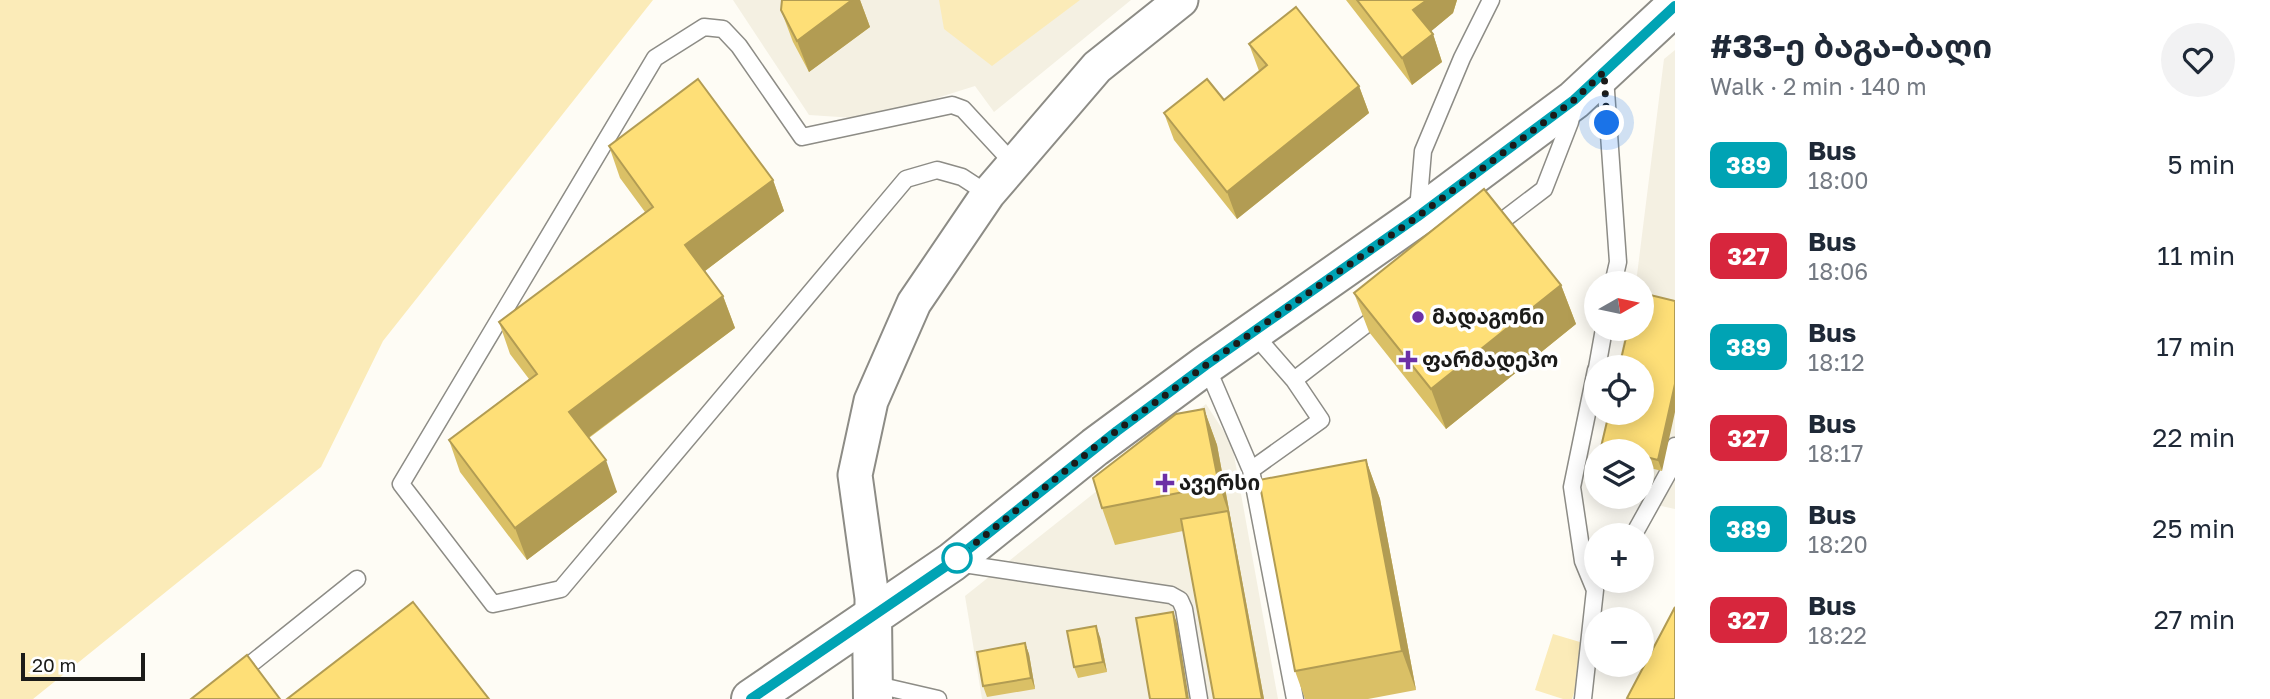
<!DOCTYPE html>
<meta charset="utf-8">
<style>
:root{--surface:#fff;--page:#f2f2f3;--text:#1f2937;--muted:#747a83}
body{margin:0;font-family:"Golos Text","Noto Sans Georgian",sans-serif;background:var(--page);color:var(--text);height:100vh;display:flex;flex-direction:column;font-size:26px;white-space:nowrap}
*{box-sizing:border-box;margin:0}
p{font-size:23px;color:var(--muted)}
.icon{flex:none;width:38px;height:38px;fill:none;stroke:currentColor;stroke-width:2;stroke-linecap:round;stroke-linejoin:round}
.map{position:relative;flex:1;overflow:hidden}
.sheet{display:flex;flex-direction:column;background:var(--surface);width:595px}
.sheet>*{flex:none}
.badge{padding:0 14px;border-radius:10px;font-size:24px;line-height:46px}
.needle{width:46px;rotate:81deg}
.buttons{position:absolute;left:1584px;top:271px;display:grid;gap:14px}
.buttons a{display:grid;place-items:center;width:70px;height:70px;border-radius:50%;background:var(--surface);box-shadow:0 4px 18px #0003;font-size:35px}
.scale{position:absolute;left:21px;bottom:18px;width:124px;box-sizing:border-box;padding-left:7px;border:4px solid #1b1b19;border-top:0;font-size:19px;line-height:24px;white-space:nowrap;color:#1b1b19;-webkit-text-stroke:5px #fff;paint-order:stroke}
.you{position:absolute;width:35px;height:35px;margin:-18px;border:5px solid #fff;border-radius:50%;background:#1a73e8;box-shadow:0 0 0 10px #1a73e833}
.map>.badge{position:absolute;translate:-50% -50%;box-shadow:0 0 0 4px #fff}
.round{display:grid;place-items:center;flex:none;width:74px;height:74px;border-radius:37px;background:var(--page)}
.headline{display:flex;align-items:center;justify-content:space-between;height:119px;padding:0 35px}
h1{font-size:33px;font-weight:700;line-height:52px}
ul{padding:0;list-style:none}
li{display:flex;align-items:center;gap:21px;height:91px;padding:0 35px}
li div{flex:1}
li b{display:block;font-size:26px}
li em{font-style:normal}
li .badge{min-width:77px;font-weight:700;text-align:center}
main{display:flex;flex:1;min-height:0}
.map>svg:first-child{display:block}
.built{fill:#f4f0e2}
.green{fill:#fbebb8}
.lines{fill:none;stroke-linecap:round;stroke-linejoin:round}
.lane-casing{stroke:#8d8c86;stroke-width:19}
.street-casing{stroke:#8d8c86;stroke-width:37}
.secondary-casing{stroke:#8d8c86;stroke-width:42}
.lane{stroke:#fff;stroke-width:16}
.street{stroke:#fff;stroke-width:33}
.secondary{stroke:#fff;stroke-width:38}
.wall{fill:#dac066}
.shaded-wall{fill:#b29c53}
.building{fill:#fedf77;stroke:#b29c53;stroke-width:2}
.line-casing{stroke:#fff;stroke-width:16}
.line{stroke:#00a3b4;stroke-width:10}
.walk{stroke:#1b1b19;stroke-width:7;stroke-dasharray:0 12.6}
.poi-dot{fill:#6c30a6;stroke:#fff;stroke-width:2.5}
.stop-dot{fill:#fff;stroke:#00a3b4;stroke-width:3.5}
.labels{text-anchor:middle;stroke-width:7;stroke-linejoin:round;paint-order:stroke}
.poi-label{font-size:21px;font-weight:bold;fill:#1b1b19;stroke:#fff;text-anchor:start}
</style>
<main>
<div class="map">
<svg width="1675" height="699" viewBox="0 0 1675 699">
<rect width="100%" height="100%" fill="#fefcf5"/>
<path class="built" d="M733,0h398l-137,112 -19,-26 -105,33 -61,-4z
M1675,50v459l-55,-12h22v-45h-43l9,-39h34v-45l-24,-1 8,-38h16v-45l-6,-1 28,-224z
M1206,404l26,40 46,255h-296l-17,-103z"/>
<path class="green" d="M0,0h653l-270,341 -62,126 -288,232h-33z
M939,0h141l-88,66 -48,-37z
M1553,634l37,11 -18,54h-9l-28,-9z"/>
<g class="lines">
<defs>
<path id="lane" d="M1605,77l13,185 -5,22
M988,194l-26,-17 -25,-7 -31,9 -345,410 -68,15 -92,-120 254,-426 49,-31 19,2 16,17 63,91 150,-32 11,4 50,54
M1418,210l5,-59 39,-93 29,-58
M1490,230l54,-41 26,-67 3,-13
M1253,333l41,47
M1206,365l45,105 70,-50 -27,-40 87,-67
M1597,368l7,-39
M1251,470l44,229
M1633,536l35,-63 7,-27
M957,563l214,32 9,5 4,9 15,90
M873,684l65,15
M207,699l150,-120
M1583,699l12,-109 -12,-29 -11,-74 24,-117"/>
<path id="street" d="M872,617v-19l-17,-123 16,-74 43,-98 74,-109 109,-127 84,-67"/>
<path id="secondary" d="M872,617l1,82
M751,699l201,-137 143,-115 111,-82 211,-148 157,-117 101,-94"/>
</defs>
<use href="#lane" class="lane-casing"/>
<use href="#street" class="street-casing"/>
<use href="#secondary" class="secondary-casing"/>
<use href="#lane" class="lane"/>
<use href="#street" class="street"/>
<use href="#secondary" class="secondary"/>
</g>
<path class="wall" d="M782,0h78l10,27 -61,45 -16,-30 -12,-32z
M1346,0h111l-4,13 -23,19 3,2 9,28 -30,23z
M1249,44l110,42 10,27 -132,106 -63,-79 -10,-27 60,-13 35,-29z
M609,146l164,34 11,31 -79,60 18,25 12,32 -146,110 28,54 -90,68 -67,-88 -11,-32 80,-61 -19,-25 -11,-32 146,-110 -25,-34z
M1561,285l15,39 -130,105 -77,-97 -15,-39z
M1628,329l34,142 -20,-5v-14h-39l-2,-5z
M1204,409l13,36 47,254h-50l-31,-168 -68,14 -13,-37z
M1366,460l14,39 36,191 -48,9h-63l-10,-28z
M1100,637l7,35 -29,6 -4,-11z
M1025,643l4,11 6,35 -48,8 -4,-11z"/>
<path class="shaded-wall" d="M852,0h8l10,27 -61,45 -12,-31z
M1427,0h30l-4,13 -30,25 -10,-28z
M1433,34l9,28 -30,23 -10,-27z
M1359,86l10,27 -132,106 -10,-27z
M773,180l11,31 -87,66 -12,-32z
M1561,285l15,39 -130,105 -15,-40z
M723,296l12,32 -154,115 -12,-31z
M1675,384v28l-13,59 -4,-11z
M1204,409l13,36 47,254h-2l-34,-188 -9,-26z
M606,460l11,32 -90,68 -12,-32z
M1366,460l14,39 36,191 -14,-39z
M1173,612l4,11 12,76h-2z
M1096,626l4,11 7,35 -4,-10z
M1025,643l4,11 6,35 -4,-11z"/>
<path class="building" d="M782,0h70l-55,41 -16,-31z
M1357,0h70l-14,10 20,24 -31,24z
M1296,7l63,79 -132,106 -63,-79 43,-34 17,21 43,-35 -18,-21z
M698,79l75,101 -88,65 38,51 -154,116 37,48 -91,68 -66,-88 88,-66 -38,-52 154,-115 -44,-61z
M1484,189l77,96 -130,104 -77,-96z
M1642,293l33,8v83l-17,76 -16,-4v-4h-20l-21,-5 8,-34h33v-45h-23l9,-39h14z
M1204,409l15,76 -117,23 -9,-30 83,-64z
M1366,460l36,191 -107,20 -36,-191z
M1228,511l34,188h-48l-33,-180z
M413,602l76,97h-202z
M1675,607v92h-46l-2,-1z
M1173,612l14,87h-37l-14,-81z
M1096,626l7,36 -29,5 -7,-36z
M1025,643l6,35 -48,8 -6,-34z
M247,655l33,44h-89z"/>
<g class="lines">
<defs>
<path id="line" d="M751,699l201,-137 165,-131 89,-66 211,-148 157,-117 101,-94"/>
</defs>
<use href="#line" class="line-casing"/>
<use href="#line" class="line"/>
<path class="walk" d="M957,558l-5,4 143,-115 111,-82 211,-148 157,-117 30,-28 3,51"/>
</g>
<g class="poi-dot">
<circle cx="1418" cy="317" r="7"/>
<path d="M1404.5 349.5h7v7h7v7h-7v7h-7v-7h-7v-7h7z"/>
<path d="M1161.5 472.5h7v7h7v7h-7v7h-7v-7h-7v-7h7z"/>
</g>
<circle class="stop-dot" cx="957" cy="558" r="14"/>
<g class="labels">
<g class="poi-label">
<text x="1432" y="324">მადაგონი</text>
<text x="1422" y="367">ფარმადეპო</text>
<text x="1179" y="490">ავერსი</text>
</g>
</g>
</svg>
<div class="buttons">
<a><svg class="needle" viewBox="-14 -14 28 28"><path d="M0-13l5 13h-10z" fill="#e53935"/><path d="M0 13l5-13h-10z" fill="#747a83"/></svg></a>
<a><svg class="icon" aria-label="locate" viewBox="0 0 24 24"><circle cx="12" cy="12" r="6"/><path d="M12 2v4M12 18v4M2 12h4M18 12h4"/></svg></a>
<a><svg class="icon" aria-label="layers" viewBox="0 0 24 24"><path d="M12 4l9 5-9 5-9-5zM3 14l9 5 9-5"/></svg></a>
<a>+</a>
<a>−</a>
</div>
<div class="scale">20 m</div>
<div class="you" style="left:1607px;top:123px"></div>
</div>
<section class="sheet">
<div class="headline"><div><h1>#33-ე ბაგა-ბაღი</h1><p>Walk · 2 min · 140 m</p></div><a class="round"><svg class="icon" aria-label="heart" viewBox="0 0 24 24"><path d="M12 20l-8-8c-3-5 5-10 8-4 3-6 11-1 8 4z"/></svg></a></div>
<ul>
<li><span class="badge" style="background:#00a3b4;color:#fff">389</span><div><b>Bus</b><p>18:00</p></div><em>5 min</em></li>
<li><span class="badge" style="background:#d7263d;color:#fff">327</span><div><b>Bus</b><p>18:06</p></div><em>11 min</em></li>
<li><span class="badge" style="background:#00a3b4;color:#fff">389</span><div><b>Bus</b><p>18:12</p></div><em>17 min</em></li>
<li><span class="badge" style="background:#d7263d;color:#fff">327</span><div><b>Bus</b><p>18:17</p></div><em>22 min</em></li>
<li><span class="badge" style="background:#00a3b4;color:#fff">389</span><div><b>Bus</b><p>18:20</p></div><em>25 min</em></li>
<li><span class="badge" style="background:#d7263d;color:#fff">327</span><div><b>Bus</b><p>18:22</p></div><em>27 min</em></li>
</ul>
</section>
</main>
